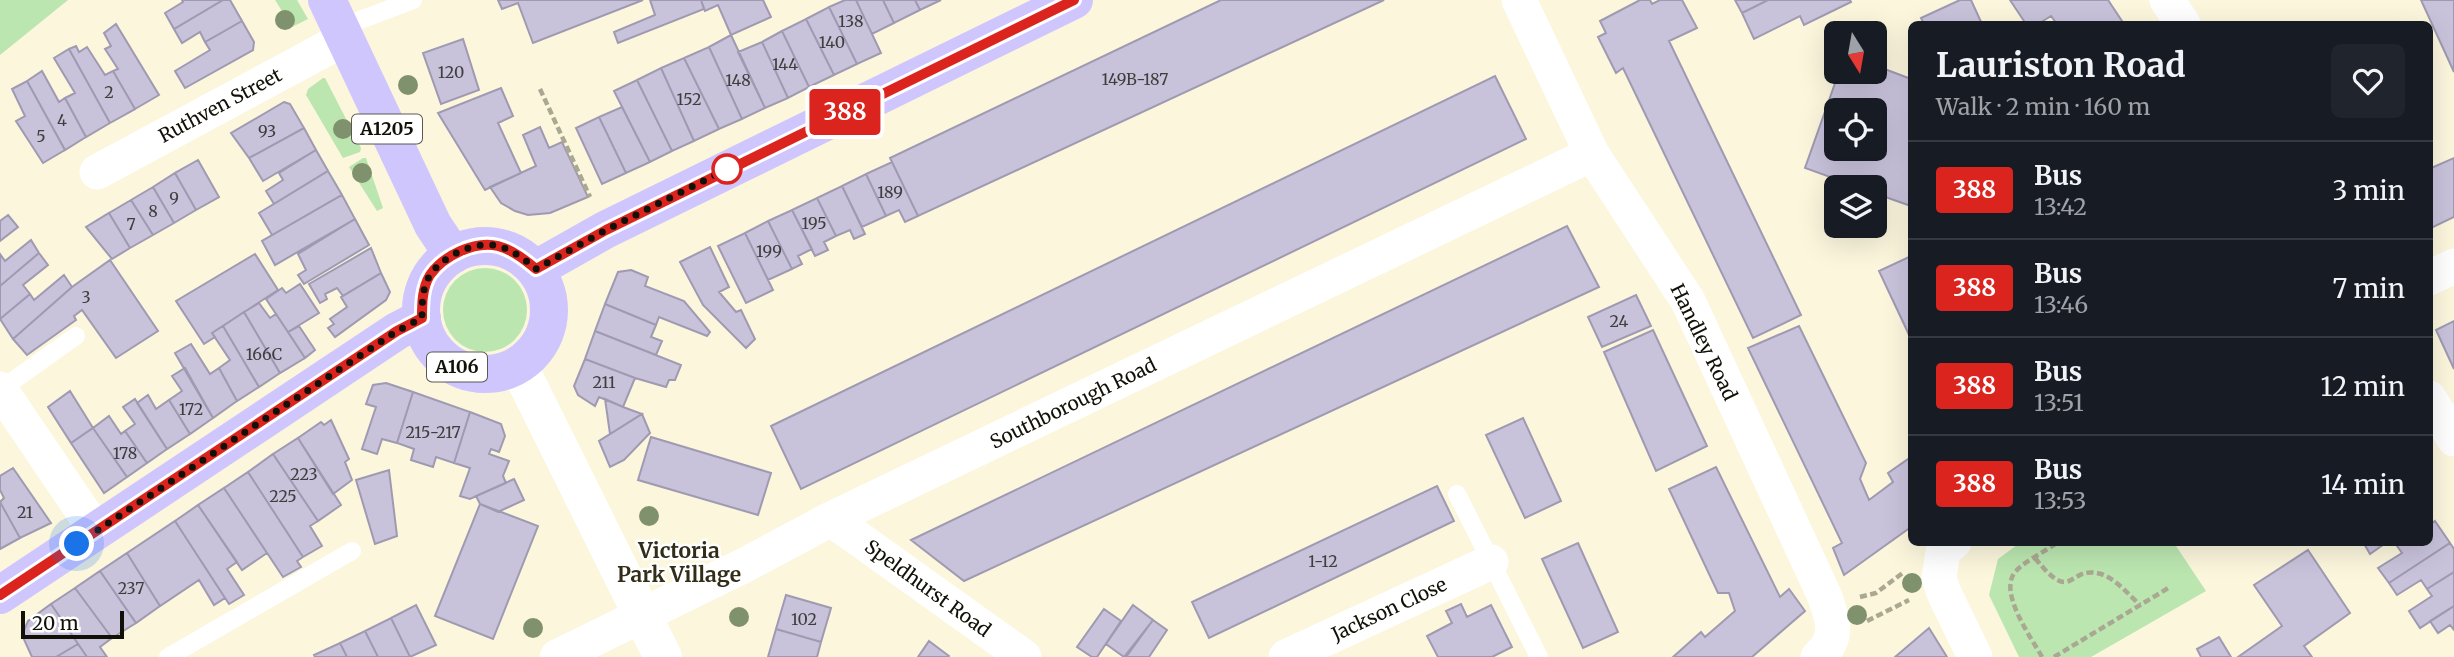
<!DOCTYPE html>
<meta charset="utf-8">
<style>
:root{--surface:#171b24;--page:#20242c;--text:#f1f3f6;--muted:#9ea1a6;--line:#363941}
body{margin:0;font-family:Merriweather,serif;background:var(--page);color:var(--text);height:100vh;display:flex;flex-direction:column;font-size:26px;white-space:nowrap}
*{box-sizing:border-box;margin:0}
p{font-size:23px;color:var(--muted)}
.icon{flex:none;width:38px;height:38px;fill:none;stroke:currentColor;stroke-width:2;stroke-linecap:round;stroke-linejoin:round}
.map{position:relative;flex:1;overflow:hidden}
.panel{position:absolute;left:1908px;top:21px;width:525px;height:525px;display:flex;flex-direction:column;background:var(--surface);border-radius:10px;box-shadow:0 7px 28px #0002}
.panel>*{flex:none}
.badge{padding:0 14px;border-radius:5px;font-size:24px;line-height:46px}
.needle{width:46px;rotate:169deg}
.buttons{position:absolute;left:1824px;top:21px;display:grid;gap:14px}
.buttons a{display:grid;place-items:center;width:63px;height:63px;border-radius:10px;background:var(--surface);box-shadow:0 7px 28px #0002;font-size:35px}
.scale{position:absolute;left:21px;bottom:18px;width:103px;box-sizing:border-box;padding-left:7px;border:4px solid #121108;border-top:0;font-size:19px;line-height:24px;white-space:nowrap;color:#121108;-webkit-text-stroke:5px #fff;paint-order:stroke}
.you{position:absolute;width:35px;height:35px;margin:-18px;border:5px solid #fff;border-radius:50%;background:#1a73e8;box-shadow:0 0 0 10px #1a73e833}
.map>.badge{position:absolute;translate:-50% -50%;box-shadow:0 0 0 4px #fff}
.round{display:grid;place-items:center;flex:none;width:74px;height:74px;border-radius:10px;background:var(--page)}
.head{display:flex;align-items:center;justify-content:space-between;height:119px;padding:0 28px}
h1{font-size:33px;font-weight:700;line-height:52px}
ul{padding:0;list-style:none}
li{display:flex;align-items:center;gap:21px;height:98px;padding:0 28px;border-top:2px solid var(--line)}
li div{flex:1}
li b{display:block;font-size:26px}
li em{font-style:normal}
li .badge{min-width:77px;font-weight:700;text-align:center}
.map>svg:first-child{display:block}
.green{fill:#bbe6b0}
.building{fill:#c8c2db;stroke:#9f9ab1;stroke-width:2;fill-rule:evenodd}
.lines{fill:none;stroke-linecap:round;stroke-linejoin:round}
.path{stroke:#aaa792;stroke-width:4.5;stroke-dasharray:7 3.5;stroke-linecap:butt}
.service{stroke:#fff;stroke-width:18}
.minor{stroke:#fff;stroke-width:35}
.tertiary{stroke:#fff;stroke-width:38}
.primary{stroke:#d0c6fe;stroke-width:38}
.tree{fill:#80916d}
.line-casing{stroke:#fff;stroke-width:16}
.line{stroke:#dc241f;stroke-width:10}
.walk{stroke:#121108;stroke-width:7;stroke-dasharray:0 12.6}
.stop-dot{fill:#fff;stroke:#dc241f;stroke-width:3.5}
.labels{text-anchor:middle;stroke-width:5;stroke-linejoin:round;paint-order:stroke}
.number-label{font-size:16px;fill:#403d3d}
.shield{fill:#fff;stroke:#595852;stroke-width:2}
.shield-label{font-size:18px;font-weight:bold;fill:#121108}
.street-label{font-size:19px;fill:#121108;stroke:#fff}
.neighbourhood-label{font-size:21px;font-weight:bold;fill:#312d18;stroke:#fff}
</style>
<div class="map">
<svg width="2454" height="657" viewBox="0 0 2454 657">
<rect width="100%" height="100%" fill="#fbf6dc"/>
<path class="green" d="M0,0h68l-68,55z
M275,0h22l11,19 -16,8z
M323,78h2l36,70 -1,4 -17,6 -37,-63 2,-6z
M363,158h3l17,50 -6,3 -28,-44z
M443 310a42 42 0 1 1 84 0a42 42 0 1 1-84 0Z
M2021,542l153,1 32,48 -115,66h-72l-30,-62 9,-36z"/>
<path class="building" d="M182,0h41l-49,29 -9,-16 18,-11z
M223,0h7l12,21 -37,21 -5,-10 -18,11 -8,-14z
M498,0h145l-110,43 -15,-40 -16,6z
M650,0h51l3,9 -86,34 -4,-11 41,-17z
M701,0h62l8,17 -40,18 -13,-30 -13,6z
M845,0h11l25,53 -24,11 -28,-57z
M856,0h27l11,23 -22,11z
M883,0h32l5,10 -26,13z
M915,0h26l-21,10z
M1221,0h163l-466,216 -28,-58z
M1640,0h10l2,4 8,-4h22l15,28 -28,13 132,274 -48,23 -130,-270 -7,5 -18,-36 8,-4 -6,-12z
M1735,0h33l-26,13z
M1768,0h82l1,2 -47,23 -4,-9 -46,23 -12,-26z
M1960,0h11l11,24h-58l-3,-6z
M2010,0h98l16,24h-67l-6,-8 -13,8h-12z
M2421,0h33v72z
M829,7l28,57 -23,11 -28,-56z
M806,19l28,56 -25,12 -27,-56z
M242,21l12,21 -1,8 -68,38 -10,-17 35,-21 -5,-8z
M116,24l43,71 -24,14 -22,-38 5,-2 -13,-20 6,-3 -7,-13z
M782,31l27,56 -21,11 -26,-56z
M731,35l34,73 -23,11 -33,-72z
M463,39l16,51 -38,14 -18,-51z
M762,42l26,56 -23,10 -27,-56z
M76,46l3,6 8,-5 18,28 8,-4 22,38 -25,14 -41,-74z
M709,47l33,72 -23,10 -35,-71z
M69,49l41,74 -24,14 -21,-39 10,-5 -21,-35z
M684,58l35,71 -25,12 -33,-73z
M1874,65l37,14v127l-37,-13v-6h-16l-53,-19 34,-96h35zM1836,110h38v39h-38z
M661,68l33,73 -22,10 -35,-71z
M42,71l17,31 6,-4 21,39 -21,13 -38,-69z
M1495,76l31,63 -725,350 -30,-63z
M637,80l35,71 -22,11 -36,-71z
M27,81l38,69 -22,13 -27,-42 9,-5 -13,-27z
M501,88l12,28 -15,7 23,50 -36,17 -47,-77z
M284,102l6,2 14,24 -55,30 -18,-25z
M622,107l28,55 -24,11 -27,-56z
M599,117l27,56 -24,11 -26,-56z
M540,127l9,21 13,-6 26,55 -38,16 -22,2 -13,-4 -14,-8 -11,-16 46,-21 -13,-31z
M304,128l12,22 -53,31 -14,-23z
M316,150l12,21 -54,33 -8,-13 17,-11 -4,-7z
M2454,158v59l-25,12v-60z
M198,160l21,37 -23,13 -21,-37z
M892,162l26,54 -13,6 -6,-12 -13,6 -20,-42z
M328,171l14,24 -70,40 -13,-22z
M175,173l21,37 -22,13 -21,-36z
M866,174l20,42 -24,11 -20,-41z
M842,186l23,48 -11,5 -4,-9 -14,6 -19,-38z
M153,187l21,36 -21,12 -22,-35z
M342,195l13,24 -80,46 -13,-24z
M817,198l19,38 -12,6 4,8 -13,6 -23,-46z
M131,200l22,35 -23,13 -21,-35z
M792,210l20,39 -14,7 4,8 -10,5 -24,-48z
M109,213l21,35 -18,11 -26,-32z
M8,215l10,12 -18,14v-20z
M355,219l14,26 -65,39 -6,-9 8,-5 -8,-16z
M768,221l24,48 -24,11 -23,-47z
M1567,226l32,61 -635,294 -53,-41z
M745,233l28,57 -27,13 -28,-57z
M31,240l8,13 -39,33v-32l5,7z
M710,247l19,40 -10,5 17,20 5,-2 14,29 -9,9 -43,-43 -23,-43z
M371,248l10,25 -38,23 -6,-8 -12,6 2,5 -7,4 -11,-19z
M39,253l9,12 -25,20 7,9 -30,25v-33z
M255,254l23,36 -66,43 3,4 -11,7 -28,-43z
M1911,256v83l-32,-68z
M110,260l48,71 -42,27 -34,-48 -8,6 2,4 -49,35 -14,-16 59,-52z
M631,270l17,7 -3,9 39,15 26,31 -3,4 -48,-19 -3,8 -51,-21 13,-32z
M381,273l9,19 -4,8 -51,37 -7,-9 6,-4 -4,-5 17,-12 -6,-10z
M64,275l8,12 -59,52 -13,-20 30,-25 4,6z
M300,284l19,29 -31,19 -22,-33 16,-11 4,5z
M1636,295l15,31 -49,21 -14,-30z
M259,303l11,15 6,-4 29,44 -25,15 -36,-61z
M605,304l51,21 -5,12 11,4 -6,14 -61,-24z
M244,312l36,61 -21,14 -36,-61z
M2454,321v48l-18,-39z
M223,326l36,61 -22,14 -18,-33 11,-8 -18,-27z
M299,326l16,24 -10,8 -17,-26z
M1799,326l67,137 -6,16 9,21 24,-18 -5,-9 23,-16v70l-67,48 -11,-27 9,-5 -94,-195z
M1653,330l54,116 -51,25 -52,-119z
M595,331l86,34 -6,15h-6l-3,7 -31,-9 -50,-19z
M191,344l19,30 9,-6 18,33 -24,17 -38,-65z
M585,359l50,19 -12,29 -24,-10 -4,9 -17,-11 -4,-9z
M185,368l28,50 -23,16 -21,-34 13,-9 -10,-15z
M386,383l27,9 -16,51 -15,-4 -5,15 -15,-5 14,-42 -10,-3 7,-19z
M70,391l23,37 -22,15 -23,-36z
M413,392l57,20 -16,51 -18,-6 -3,10 -22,-7 3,-11 -17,-6z
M148,395l8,14 13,-9 21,34 -23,15 -30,-46z
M135,399l32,50 -20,14 -22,-32 10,-7 -12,-17z
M605,399l18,8 19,7 -32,20z
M470,412l31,12 4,12 -6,16 -8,-3 -2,5 20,7 -6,15 3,7 -36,16 -10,-3 10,-28 -16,-5z
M642,414l8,19 -26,27 -14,7 -11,-26z
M109,416l12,18 4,-3 22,32 -20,14 -34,-49z
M1523,418l38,83 -36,17 -39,-83z
M331,420l18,39 -4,3 7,18 -19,14 -35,-56 23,-16 3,3z
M93,428l34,49 -23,16 -33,-50z
M651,437l120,36 -13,42 -120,-35z
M298,438l43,67 -23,16 -45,-67z
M273,454l45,67 -8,5 12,20 -19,11 -55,-85z
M1716,467l64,130 9,-8 16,22 -53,46h-79l28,-25 4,5 30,-26 -6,-18h-11l-49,-104z
M13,468l38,55 -31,15 -20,-36 4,-4 -4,-8v-14z
M389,470l8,66 -22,8 -19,-64z
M248,472l55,85 -6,4 4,6 -18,10 -59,-89z
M514,479l10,21 -26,12 -18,-8 -4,-8z
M1437,486l17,35 -245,117 -17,-36z
M224,488l43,65 -25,17 -44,-65z
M0,502l20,36 -20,11z
M480,504l58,22 -45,113 -58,-23z
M198,505l39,57 -10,7 17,26 -15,9 -54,-83z
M175,521l50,77 -11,7 -15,-25 -39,26 -33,-53z
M2435,521l15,22 -61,40 -11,-15 24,-15 -5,-7 5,-4h27v-17z
M2363,542h24l-17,12z
M1578,543l40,89 -35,16 -41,-89z
M2450,543l4,6v23l-27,17 -6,-9 -24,15 -8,-12z
M2308,550l42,63 -46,33 8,11h-74l44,-31 -28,-41z
M127,553l33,53 -24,17 -36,-52z
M100,571l36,52 -24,15 -37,-50z
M2454,572v34l-34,22 -11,-17 23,-15 -5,-7z
M75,588l37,50 -12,9 7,10h-20l-36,-53z
M786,595l45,13 -10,34 -45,-13z
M51,604l27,40 -22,13h-24l-10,-22 6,-14z
M1461,604l6,13 24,-12 21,42 -20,10h-54l-11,-21 25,-13 -6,-12z
M416,605l20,40 -26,12 -19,-39z
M1133,605l20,15 -29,37 -18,-13z
M2454,606v24l-4,-5 -12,8 -8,-12z
M1104,609l17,12 -24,36h-5l-15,-10z
M391,618l19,39h-32l-13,-26z
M1153,620l14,10 -18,27h-23z
M1929,628l18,29h-52z
M776,629l45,13 -4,15h-49z
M365,631l13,26h-31l-7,-14z
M2219,637l12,20h-30l-4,-8z
M929,641l20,15 -1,1h-30z
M340,643l7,14h-32l-1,-2z
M78,644l9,13h-31z"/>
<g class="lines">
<path class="path" d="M540,89l50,108
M2035,558c39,49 32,6 66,16 15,5 28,21 39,31
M1860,597l16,-4 28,-21
M1867,621l42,-21
M2042,657c-11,-20 -45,-66 -26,-86 9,-10 30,-20 42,-29
M2054,657l116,-70"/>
<path class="service" d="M339,28l74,-28
M0,390l76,-54
M1457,494l82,163
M168,657l184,-106"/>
<path class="minor" d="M1519,0l73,154 96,147 137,296c8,25 15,41 -7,60
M2167,0l16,24
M97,172l247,-133
M2429,278l25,-12
M0,389l96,142
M2429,398l25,41
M831,519l193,138
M1954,542l-11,9 -4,27 5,15 31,64
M557,657l188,-92 86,-46 761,-365
M1286,657l205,-95"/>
<path class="tertiary" d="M518,365l145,292"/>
<path class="primary" d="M327,0l106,225 20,30
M421 310a64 64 0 1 1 128 0a64 64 0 1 1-128 0Z
M536,269l69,-39 469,-230
M0,595l397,-264 25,-13"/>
</g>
<g class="tree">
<circle cx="285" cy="20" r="10"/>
<circle cx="408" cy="85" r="10"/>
<circle cx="343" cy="129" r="10"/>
<circle cx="362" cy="173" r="10"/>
<circle cx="649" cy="516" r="10"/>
<circle cx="1912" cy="583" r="10"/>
<circle cx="1857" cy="615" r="10"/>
<circle cx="739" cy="617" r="10"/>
<circle cx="533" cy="628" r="10"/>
</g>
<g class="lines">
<defs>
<path id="line" d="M0,595l397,-264 25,-13c0,-14 0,-30 8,-43 13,-19 45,-35 68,-29 15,4 27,14 38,23l70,-39 468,-230"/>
</defs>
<use href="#line" class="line-casing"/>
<use href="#line" class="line"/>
<path class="walk" d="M77,544l320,-213 25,-13c0,-14 0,-30 8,-43 13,-19 45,-35 68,-29 15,4 27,14 38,23l70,-39 127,-64 -6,3"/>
</g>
<circle class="stop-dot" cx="727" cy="169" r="14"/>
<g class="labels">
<g class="number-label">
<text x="851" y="27">138</text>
<text x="832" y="48">140</text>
<text x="785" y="70">144</text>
<text x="451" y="78">120</text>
<text x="1135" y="85">149B-187</text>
<text x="738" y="86">148</text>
<text x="109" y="98">2</text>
<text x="689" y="105">152</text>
<text x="62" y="126">4</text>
<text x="267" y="137">93</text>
<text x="41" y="142">5</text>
<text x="890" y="198">189</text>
<text x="174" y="204">9</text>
<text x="153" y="217">8</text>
<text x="814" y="229">195</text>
<text x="131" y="230">7</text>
<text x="769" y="257">199</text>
<text x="86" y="303">3</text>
<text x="1619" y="327">24</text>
<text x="264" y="360">166C</text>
<text x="604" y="388">211</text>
<text x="191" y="415">172</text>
<text x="433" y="438">215-217</text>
<text x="125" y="459">178</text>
<text x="304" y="480">223</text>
<text x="283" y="502">225</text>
<text x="25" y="518">21</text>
<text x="1323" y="567">1-12</text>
<text x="131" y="594">237</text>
<text x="804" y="625">102</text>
</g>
<g class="shield">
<rect x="352" y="114.5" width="70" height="29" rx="5"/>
<rect x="427" y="352.5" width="60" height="29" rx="5"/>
</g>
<g class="shield-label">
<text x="387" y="135">A1205</text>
<text x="457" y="373">A106</text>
</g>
<g class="street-label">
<text transform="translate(220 105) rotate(-28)" y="7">Ruthven Street</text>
<text transform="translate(1704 342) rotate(64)" y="7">Handley Road</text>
<text transform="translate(1073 403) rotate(-26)" y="7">Southborough Road</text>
<text transform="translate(928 588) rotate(36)" y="7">Speldhurst Road</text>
<text transform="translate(1389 609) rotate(-25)" y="7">Jackson Close</text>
</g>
<g class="neighbourhood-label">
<text x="679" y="558">Victoria<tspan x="679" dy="24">Park Village</tspan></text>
</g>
</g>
</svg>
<div class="buttons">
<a><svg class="needle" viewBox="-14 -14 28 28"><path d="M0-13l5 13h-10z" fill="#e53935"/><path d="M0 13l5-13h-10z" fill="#9ea1a6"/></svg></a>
<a><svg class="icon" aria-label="locate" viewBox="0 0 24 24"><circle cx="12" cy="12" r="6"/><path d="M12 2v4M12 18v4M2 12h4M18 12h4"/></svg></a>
<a><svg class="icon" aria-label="layers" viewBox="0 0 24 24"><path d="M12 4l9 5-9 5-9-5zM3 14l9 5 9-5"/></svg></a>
</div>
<div class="scale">20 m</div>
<div class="you" style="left:77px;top:544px"></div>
<b class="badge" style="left:845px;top:112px;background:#dc241f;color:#fff">388</b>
<section class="panel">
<div class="head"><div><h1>Lauriston Road</h1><p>Walk · 2 min · 160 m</p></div><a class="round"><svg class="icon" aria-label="heart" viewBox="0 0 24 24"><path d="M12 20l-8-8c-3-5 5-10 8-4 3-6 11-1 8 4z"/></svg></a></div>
<ul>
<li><span class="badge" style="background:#dc241f;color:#fff">388</span><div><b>Bus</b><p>13:42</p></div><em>3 min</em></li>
<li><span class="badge" style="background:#dc241f;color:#fff">388</span><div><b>Bus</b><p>13:46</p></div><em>7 min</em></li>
<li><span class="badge" style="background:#dc241f;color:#fff">388</span><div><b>Bus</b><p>13:51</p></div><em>12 min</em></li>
<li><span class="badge" style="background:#dc241f;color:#fff">388</span><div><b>Bus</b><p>13:53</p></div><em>14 min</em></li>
</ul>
</section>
</div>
